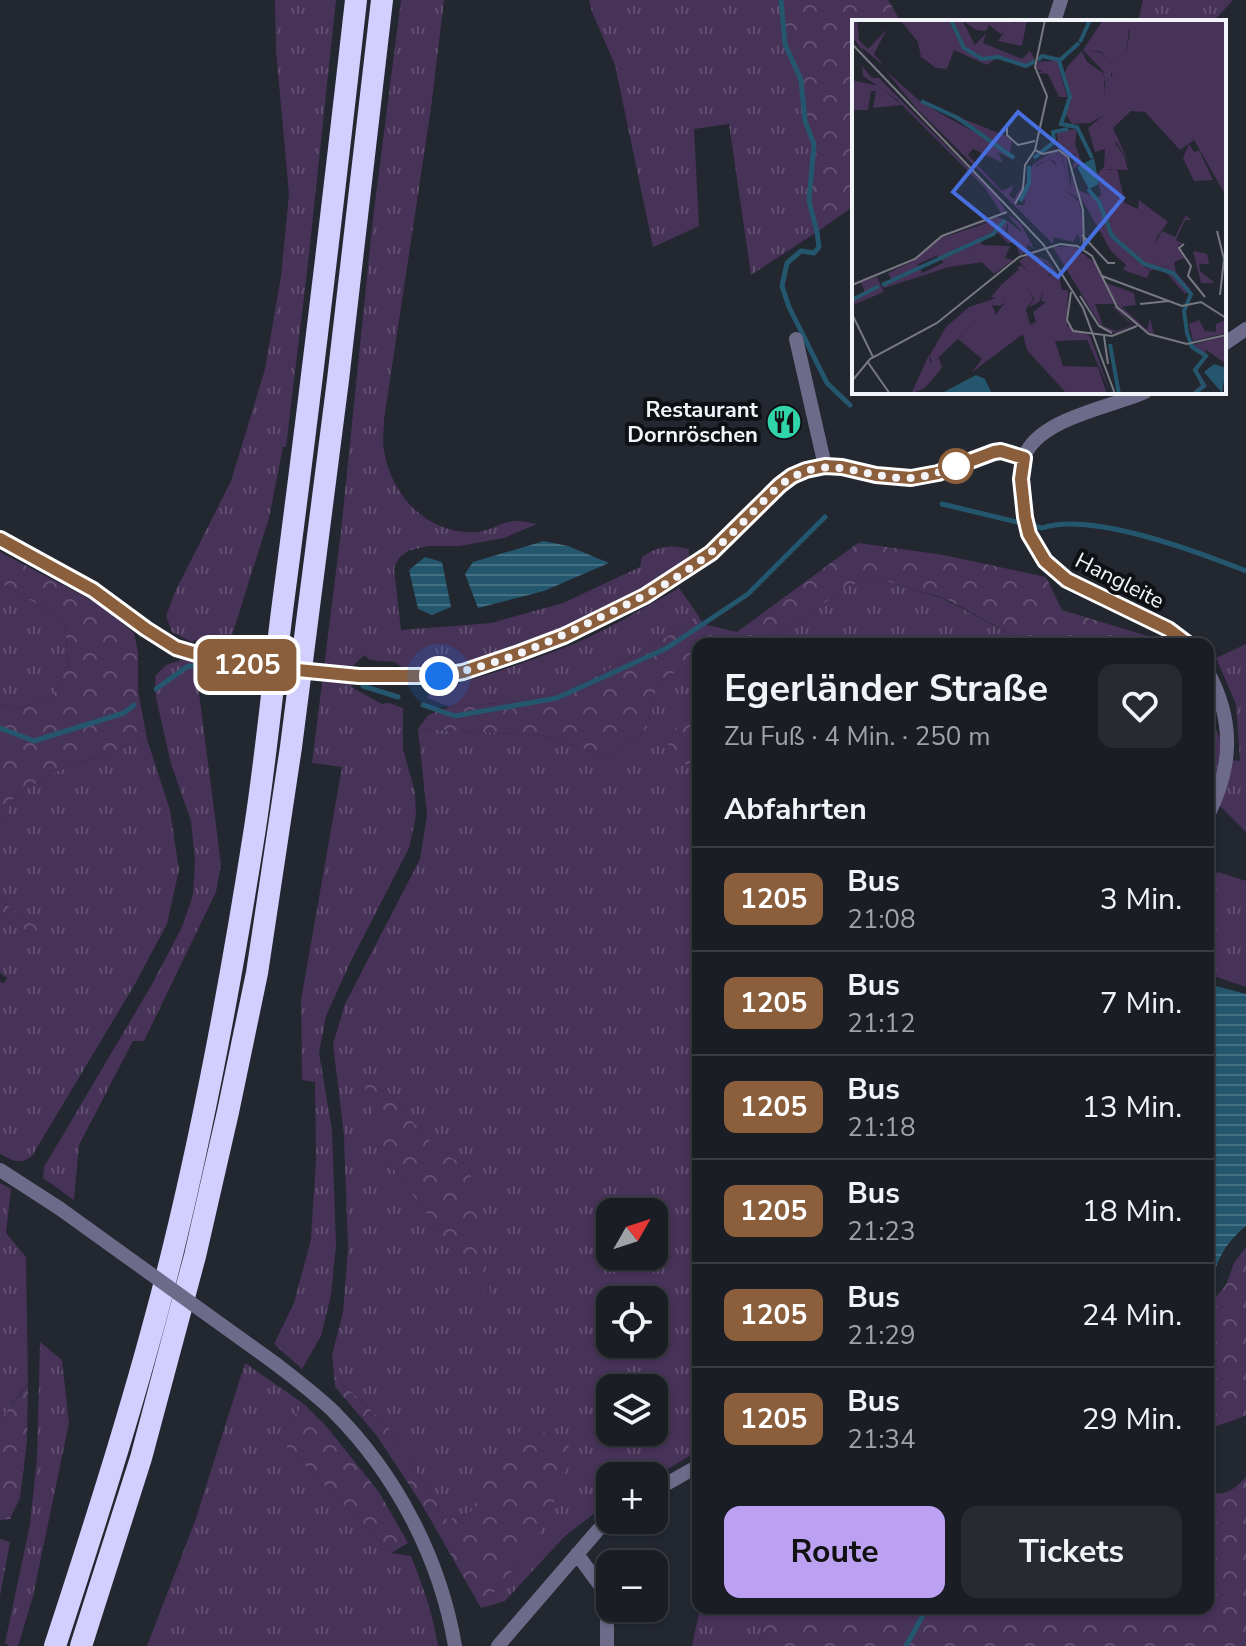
<!DOCTYPE html>
<html lang="de">
<meta charset="utf-8">
<style>
:root{--surface:#1a1d24;--page:#272a31;--text:#f1f3f6;--muted:#9fa2a6;--line:#383b41;--accent:#bca0f2}
body{margin:0;font-family:"Nunito Sans",sans-serif;background:var(--page);color:var(--text);height:100vh;display:flex;flex-direction:column;font-size:30px;white-space:nowrap}
*{box-sizing:border-box;margin:0}
p{font-size:26px;color:var(--muted)}
.icon{flex:none;width:44px;height:44px;fill:none;stroke:currentColor;stroke-width:2;stroke-linecap:round;stroke-linejoin:round}
.map{position:relative;flex:1;overflow:hidden}
.drawer{position:absolute;left:692px;top:638px;width:522px;height:976px;display:flex;flex-direction:column;background:var(--surface);border-radius:16px;box-shadow:0 2px 6px #0004,0 0 0 2px var(--line)}
.drawer>*{flex:none}
.badge{padding:0 16px;border-radius:12px;font-size:28px;line-height:52px}
.needle{width:52px;rotate:51deg}
.buttons{position:absolute;left:596px;top:1198px;display:grid;gap:16px}
.buttons a{display:grid;place-items:center;width:72px;height:72px;border-radius:16px;background:var(--surface);box-shadow:0 2px 6px #0004,0 0 0 2px var(--line);font-size:40px}
.you{position:absolute;width:40px;height:40px;margin:-20px;border:6px solid #fff;border-radius:50%;background:#1a73e8;box-shadow:0 0 0 12px #1a73e833}
.map>.badge{position:absolute;translate:-50% -50%;box-shadow:0 0 0 4px #fff}
h2{padding:0 32px;font-size:30px;line-height:72px}
.round{display:grid;place-items:center;flex:none;width:84px;height:84px;border-radius:16px;background:var(--page)}
.summary{display:flex;align-items:center;justify-content:space-between;height:136px;padding:0 32px}
h1{font-size:38px;font-weight:700;line-height:60px}
.primary-button{display:flex;gap:16px;margin-top:auto;padding:16px 32px}
.primary-button a{flex:1;height:92px;border-radius:16px;background:var(--accent);color:#111;font-size:32px;font-weight:700;line-height:92px;text-align:center}
.primary-button a+a{background:var(--page);color:var(--text)}
ul{padding:0;list-style:none}
li{display:flex;align-items:center;gap:24px;height:104px;padding:0 32px;border-top:2px solid var(--line)}
li div{flex:1}
li b{display:block;font-size:30px}
li em{font-style:normal}
li .badge{min-width:88px;font-weight:700;text-align:center}
.map>svg:first-child{display:block}
.grass{fill:url(#grass-tufts);fill-rule:evenodd}
.forest{fill:url(#forest-crowns)}
.water{fill:url(#water-rules)}
.lines{fill:none;stroke-linecap:round;stroke-linejoin:round}
.stream{stroke:#24576d;stroke-width:5}
.minor-tunnel{stroke:#383c44;stroke-width:14;stroke-dasharray:14 7;stroke-linecap:butt}
.minor{stroke:#6e6b8a;stroke-width:14}
.highway{stroke:#d2cefe;stroke-width:22}
.minor-bridge{stroke:#6e6b8a;stroke-width:14}
.line-casing{stroke:#fff;stroke-width:18}
.line{stroke:#8b5e3c;stroke-width:12}
.walk{stroke:#f2f4fa;stroke-width:8;stroke-dasharray:0 14.4}
.stop-dot{fill:#fff;stroke:#8b5e3c;stroke-width:4}
.labels{text-anchor:middle;stroke-width:8;stroke-linejoin:round;paint-order:stroke}
.poi-label{font-size:22px;font-weight:bold;fill:#f2f4fa;stroke:#0e1014;text-anchor:end}
.street-label{font-size:22px;fill:#f2f4fa;stroke:#0e1014}
.inset-river{fill:none;stroke:#24576d;stroke-width:4}
.inset-road{fill:none;stroke:#767981;stroke-width:2}
.view{fill:#486fdf;fill-opacity:0.15;stroke:#486fdf;stroke-width:4}
.inset-edge{fill:none;stroke:#f2f4fa;stroke-width:4}
</style>
<div class="map">
<svg width="1246" height="1646" viewBox="0 0 1246 1646">
<defs>
<pattern id="grass-tufts" width="24" height="20" patternUnits="userSpaceOnUse" patternTransform="scale(2)"><rect width="24" height="20" fill="#473258"/><path d="M3 7l-1-3M5 7V3M7 7l1-3M15 17l-1-3M17 17v-4M19 17l1-3" fill="none" stroke="#625071"/></pattern>
<pattern id="forest-crowns" width="20" height="18" patternUnits="userSpaceOnUse" patternTransform="scale(2)"><rect width="20" height="18" fill="#473258"/><path d="M2 6a3 3 0 1 1 6 0M12 15a3 3 0 1 1 6 0" fill="none" stroke="#625071"/></pattern>
<pattern id="water-rules" width="6" height="5" patternUnits="userSpaceOnUse" patternTransform="scale(2)"><rect width="6" height="5" fill="#24576d"/><path d="M0 2.5h6" fill="none" stroke="#447083"/></pattern>
</defs>
<rect width="100%" height="100%" fill="#232730"/>
<path class="grass" d="M275,0h61l-28,264 -22,183h-3l-14,71 -40,127 -22,-10 -15,7 -20,-10 -6,-16 9,-24 56,-111 34,-112 16,-93 8,-82 -13,-143z
M401,0h43l-13,108 -47,312c0,10 -2,21 0,31 8,46 44,84 93,81 12,-1 24,-9 36,-11 7,-1 16,2 24,3l-33,14 -44,8h-32l-20,5 -9,7 -5,10 7,62 90,-7 72,-20 77,-36 2,-10c16,-11 28,-13 47,-8v7l-15,14 -35,23 -55,26 -118,46 -59,6 -12,-9 -25,-2 -6,-5 -11,11 -4,12 4,10 29,16 7,-1 14,5v41l12,43 1,24 -7,32 -60,117 -23,51 -7,37 13,77 4,115 -5,50 -10,41 -19,33 -28,-25 20,-41 17,-64 5,-79 -1,-78 -13,-2 -1,-80 41,-233 -30,-4 29,-232 32,-313z
M589,0h192l4,44 16,36 4,41 9,23 -5,57 8,31 -66,43 -22,-151 -35,5 5,97 -46,21 -38,-182 -23,-53z
M1143,0h90l-20,22h-75z
M866,580l24,2 54,17 85,45h-273l60,-34 27,-22z
M0,583l65,37 3,45 -15,31 -33,12 -20,-4z
M679,588l19,27 -26,19 -116,64 -106,9 -23,-9 3,-7c50,-13 99,-29 146,-48 35,-15 69,-36 103,-55z
M1246,644v188l-28,-28 13,-44 9,1 -4,-57 -20,-46z
M184,659l19,2 -6,16 24,187 -5,28 -72,149h-11l-54,104 -5,55 -31,-22 1,-11 107,-181 31,-59 11,-32 2,-34 -4,-40 -20,-57 -15,-66 -1,-22 11,-11z
M698,660v50l-19,15 16,48 3,-2v680l-44,26 -44,-1v25l-46,36 -59,64 -24,7 49,-58 -40,-79 -19,41 -24,8 -59,-94 -54,-50 -2,-21 11,-43 5,-63 -4,-113 -11,-92 12,-40 75,-145 7,-44 -9,-86 123,6 69,22 37,-29 11,-46zM383,1085c20,25 55,74 86,81l22,134 -104,-140zM610,1212h44v44h-44zM610,1300h44v44h-44zM610,1388h44v44h-44z
M147,739l23,71 9,60 -12,54 -32,60 -103,172c-13,10 -19,4 -32,-2v-172l4,1 3,-5 -7,-5v-56l28,14 12,-1 -40,-30v-73l14,-31 43,-25z
M1218,872l28,9v106l-38,-13v-94z
M0,1183l11,6 -5,44 20,24 2,126 -28,37z
M40,1342l22,18 7,63 -36,173 -15,50h-9l-4,-3 25,-119 7,-66z
M245,1363l59,41 -27,33 114,116 20,3c12,30 22,58 27,90h-291l48,-125z
M0,1539l10,3 -10,54z
M700,1608h70l-13,38h-65z"/>
<path class="forest" d="M781,0h107l13,22h-47v184l-37,26 -8,-31 5,-57 -9,-23 -4,-41 -16,-36z
M858,543l86,12 102,22 16,33 112,34h-145l-83,-45 -56,-17 -24,-2 -23,8 -27,22 -60,34h-58v16l-40,22 -11,46 -37,29 -69,-22 -123,-6 10,-14 22,-8 106,-9 116,-64 26,-19 5,9 34,8z
M0,552l99,52 35,29 4,19v39l9,48 -90,32 -43,25 -14,31v-123l20,4 33,-12 15,-31 -3,-45 -65,-37z
M698,710v61l-2,2 -29,-26 12,-22z
M1208,710l13,32 -5,38 -8,17z
M0,900l42,31h-14l-28,-14z
M371,1077l12,8c20,24 55,75 86,80l23,137 -105,-142 -22,-72z
M1246,1247v168c-12,7 -26,8 -38,15v-124l18,-21 8,-22z
M334,1376l54,50 59,94 24,-8c9,-20 31,-80 55,-82 8,-1 35,7 44,10l-13,56 -27,54 -49,58 -60,-105 -44,-67 -42,-49z
M28,1384l-1,57 -7,57 -10,21 -10,1v-100z
M304,1404l22,22 53,66 29,51 -17,10 -114,-116z
M1246,1477v169h-489l13,-38h438v-116c17,5 27,-3 38,-15z"/>
<path class="water" d="M544,541l24,5 41,17 -65,28 -66,17 -13,-34 8,-12z
M425,557l17,5 9,45 -19,8 -14,-6 -9,-39z
M1208,984l38,10v232c-26,21 -32,42 -38,73z"/>
<g class="lines">
<path class="stream" d="M781,0l4,44 16,36 4,41 9,23 -5,57 8,31 2,15 -5,6 -13,-2 -14,12 -5,23 7,21 38,76 23,22
M942,504l100,24c49,-17 156,24 204,43
M363,686l35,11
M156,689l32,-23 44,3
M423,705l32,11 102,-18 110,-50 81,-54 77,-77
M0,728l34,13 90,-28 10,-8
M906,1646l21,-38"/>
<path class="minor-tunnel" d="M227,663l132,13"/>
<path class="minor" d="M1054,22l7,-22
M796,339l29,127
M1224,344l22,-15
M1145,392c-35,16 -106,26 -121,65 -6,17 -2,38 0,55 5,27 17,50 40,66 39,26 88,36 124,66
M0,539l93,51 53,39 30,19 51,15
M1208,672c26,48 25,94 0,143
M359,676c35,1 70,3 104,-4 49,-11 97,-34 142,-56 36,-18 73,-37 105,-63 24,-20 47,-45 70,-68 52,-37 78,-4 131,-7 29,-2 56,-16 83,-26l7,-1 23,7
M0,1170l59,38
M276,1364c19,15 39,30 57,47 63,63 107,147 122,235
M654,1491l44,-25
M577,1554l25,34 5,31v27
M498,1646l100,-116 13,-10"/>
<path class="highway" d="M55,1646c43,-131 85,-262 118,-396 34,-139 60,-281 82,-422 11,-72 18,-145 27,-217 27,-204 51,-407 74,-611
M81,1646l60,-188 54,-202 33,-144 29,-139 34,-226 47,-367 44,-380"/>
<path class="minor-bridge" d="M59,1208l217,156"/>
</g>
<g class="lines">
<defs>
<path id="line" d="M0,539l93,51 53,39 30,19 51,15 132,13h80l24,-4 56,-19 45,-17 81,-40 66,-43 69,-68 12,-9 14,-6 19,-4 17,1 34,8 35,3 27,-5 56,-21 7,-1 23,7 -3,21 4,38 4,17 16,27 22,19 101,49 20,15"/>
</defs>
<use href="#line" class="line-casing"/>
<use href="#line" class="line"/>
<path class="walk" d="M439,676c59,-10 113,-35 166,-61 36,-17 74,-36 105,-62 25,-20 46,-46 70,-68 46,-33 72,-10 121,-7 19,1 37,-5 55,-12"/>
</g>
<defs>
<symbol id="restaurant-disc" viewBox="-11 -11 22 22"><circle r="9.5" fill="#31d4a9" stroke="#0e1014"/><path d="M-5-6h1v4h1v-4h1v4h1v-4h1v5L-1.5 .5V6h-2V.5L-5-1ZM5-6V6H3V1.5H1.5Q1.5-4 5-6Z" fill="#111"/></symbol>
</defs>
<g fill-rule="evenodd">
<use href="#restaurant-disc" x="764" y="402" width="40" height="40"/>
</g>
<circle class="stop-dot" cx="956" cy="466" r="16"/>
<g class="labels">
<g class="poi-label">
<text x="758" y="417">Restaurant<tspan x="758" dy="25">Dornröschen</tspan></text>
</g>
<g class="street-label">
<text transform="translate(1120 580) rotate(27)" y="8">Hangleite</text>
</g>
</g>
<g transform="translate(852 20)">
<rect width="374" height="374" fill="#232730"/>
<path d="M0,0h5l2,20 9,9 19,-20 -13,25 10,12 -23,-19 5,9 -12,-17zM99,0h11l13,25 11,-12 -3,10 39,16 8,-8 5,8 -10,5 -26,-8 -17,3 -18,-11zM175,0l-5,26 -24,-5 11,-17zM251,0h18l8,9 -3,25 -17,8 -7,-10 -14,-2 23,18v10l-7,4 2,32 -16,9 -18,1 -8,-13 7,-14 -8,-17 4,-13 15,-16 5,11 16,11 2,7 -2,-9 -20,-21zM205,40l6,23 4,14h-8l-11,-23 -11,-1 6,-2 -7,-2 1,-7zM10,46l10,12h7l118,119 9,14 -5,2 -16,-25 -89,-89 -33,-23zM33,50l37,33 88,49v6l-12,-6 5,11 -30,-14 -5,6 34,36 12,-6 -5,10 5,4 10,-17 -9,23h9l11,-38 15,-8 6,6 -3,-11 8,1 10,35v-17l8,26 -15,-9 15,11 4,17 -2,26 -3,-10 -5,8 -19,-5 -1,7 -136,-135zM225,108l-2,16 7,19 -10,6 4,-14 -18,-7 -1,-15zM263,123l9,13 4,14 -21,-1 -1,-10zM337,124l5,8 5,-2 14,30 -19,1 -11,-23zM154,193l15,11 13,25 -7,-5 1,7 -8,4 -5,-12h-8l1,-22 16,13zM334,195l5,5h-6l-9,20 7,4 -5,1 7,13 -11,4 2,10 -18,-9 -3,-19 7,-13 13,6zM144,200l4,5 -4,5 -78,34 4,9 25,-12 2,6 -65,21 -2,-4 9,-5 -3,-6 25,-12 22,-21zM128,220l2,5 28,1 -5,12 8,2 -19,14 -27,-26zM259,222l38,28 -2,8 -24,-8 3,-5 -15,-14zM222,226l22,18 18,40h-19l8,22 14,5 15,-6 -19,-18 2,-1 18,19 -17,8 -14,-5 -49,-81zM341,231l14,3 2,10h-10l1,7 15,12h-14zM178,233l18,8 11,15 3,14h6l-1,36 23,10 21,58 -24,-54 -32,1 8,25 35,1 9,27h-40l-40,-44 -4,-16 -52,39 11,-14 -24,-20 19,-19 19,-5 10,-15 -15,-3 10,-12 17,-15 6,7 9,22 -7,10 4,16 6,-3 -3,-10 13,-10 -5,-1 5,-23 9,-5 -11,-12v11l-11,5 -14,-16zM25,257l7,15 -29,12 -3,-4 13,-7 -4,-11zM254,263l28,10 2,12 -14,2 25,23 3,-12 4,17 -20,-12 -18,-20zM347,300l6,11 11,1v-8l9,-4 1,13 -33,8 -4,-17zM374,316v28l-21,-15 2,7 -11,12 11,18 15,8 -15,-8 -17,8 11,-9 -7,-16 10,-13 -16,-10zM77,335l1,8 9,-5 3,10 -17,20 -14,6z" fill="#473258"/>
<path d="M48,0h51l13,29 18,10 17,-3 -12,9 -33,-15 -7,19 -11,-1 -15,-11 -3,-15zM110,0h55l-16,14 -12,-9 -3,6 -10,-1zM269,0h105v176l-32,-56 -14,10 -35,-38 -14,-1 -18,17 15,33 -12,-19 -10,17 2,11 9,-1 8,34 13,6 1,-9 29,22 -11,15 -2,7 7,4 -4,15 18,9 15,18 -6,4 -21,-24h-13l-4,8 2,-9 -38,-25v7l-35,-62 21,9 4,-3 -4,-21 7,-7 1,-18 -10,3 -7,-24 17,-14v-32l8,-7 -15,-17 -9,-1 -1,-7 14,3 7,9 17,-8 4,-23zM0,60l26,6 24,19 -29,3 3,-17h-5l-3,19h-16zM84,88l70,28 6,5 -2,11zM203,130l11,5 5,36 -9,-35 -6,-3 4,11 -10,-5 -14,6 -3,27 -12,11 11,-38zM145,197l11,4 -3,11 4,7 6,-2 -8,5 -9,-9 -31,15 16,14 -34,5 -13,-12 60,-25 4,-5 -4,-5 -22,6zM181,241l-11,5 11,10 11,-4 -1,-10 8,8 -12,32 -11,6 6,-9 -17,-32zM150,276l4,5 -6,5 -8,-1 6,15h-21l-45,44 -2,-8 -3,4 19,-33 23,-20z" fill="#473258"/>
<path d="M242,138l5,26 -10,5 -12,-22zM362,344l12,4 -4,25 -18,-21zM124,355l9,4 7,15h-52z" fill="#24576d"/>
<path class="inset-river" d="M99,0l13,28 18,11 16,-2 28,9 9,-5M228,22l10,-22M227,23l-20,18 11,36 -9,27 16,3 15,31M186,40l4,-4 18,4M69,81l37,17 56,40M182,138l20,-16 -1,-10 15,-3M236,169l11,13 13,34 32,28 29,9 18,21 -7,17 3,22 5,14 14,9 -11,14 9,16 -10,8M168,181l9,-18v-17M30,265l111,-51 12,-14M0,280l27,-14M258,324l9,50"/>
<path class="inset-road" d="M0,24l191,200 40,64 32,86M155,103v12l11,10 17,-4M183,130l8,4 16,-4 9,7 15,53 1,39M163,184l8,-15 2,-24 10,-15 12,-54 -12,-29 10,-47M365,211l7,28 -4,36M230,215l26,28h7M332,224l-5,4 12,18 -3,10 17,21M250,256l80,30 19,-4 25,16M0,265l63,-26 27,-23 65,-24M219,272l-4,28 6,11 39,5 25,-10M228,276l19,30 13,7M288,284l29,-3M0,294l21,43M252,316l4,28M15,341l23,33M0,361l18,-22 67,-36 82,-66 41,-13 17,2 15,10 25,51 32,27 38,10 39,-9"/>
<path class="view" d="M166,92l105,86 -65,79 -105,-85z"/>
<rect width="374" height="374" class="inset-edge"/>
</g>
</svg>
<div class="buttons">
<a><svg class="needle" viewBox="-14 -14 28 28"><path d="M0-13l5 13h-10z" fill="#e53935"/><path d="M0 13l5-13h-10z" fill="#9fa2a6"/></svg></a>
<a><svg class="icon" aria-label="locate" viewBox="0 0 24 24"><circle cx="12" cy="12" r="6"/><path d="M12 2v4M12 18v4M2 12h4M18 12h4"/></svg></a>
<a><svg class="icon" aria-label="layers" viewBox="0 0 24 24"><path d="M12 4l9 5-9 5-9-5zM3 14l9 5 9-5"/></svg></a>
<a>+</a>
<a>−</a>
</div>
<div class="you" style="left:439px;top:676px"></div>
<b class="badge" style="left:247px;top:665px;background:#8b5e3c;color:#fff">1205</b>
<section class="drawer">
<div class="summary"><div><h1>Egerländer Straße</h1><p>Zu Fuß · 4 Min. · 250 m</p></div><a class="round"><svg class="icon" aria-label="heart" viewBox="0 0 24 24"><path d="M12 20l-8-8c-3-5 5-10 8-4 3-6 11-1 8 4z"/></svg></a></div>
<h2>Abfahrten</h2>
<ul>
<li><span class="badge" style="background:#8b5e3c;color:#fff">1205</span><div><b>Bus</b><p>21:08</p></div><em>3 Min.</em></li>
<li><span class="badge" style="background:#8b5e3c;color:#fff">1205</span><div><b>Bus</b><p>21:12</p></div><em>7 Min.</em></li>
<li><span class="badge" style="background:#8b5e3c;color:#fff">1205</span><div><b>Bus</b><p>21:18</p></div><em>13 Min.</em></li>
<li><span class="badge" style="background:#8b5e3c;color:#fff">1205</span><div><b>Bus</b><p>21:23</p></div><em>18 Min.</em></li>
<li><span class="badge" style="background:#8b5e3c;color:#fff">1205</span><div><b>Bus</b><p>21:29</p></div><em>24 Min.</em></li>
<li><span class="badge" style="background:#8b5e3c;color:#fff">1205</span><div><b>Bus</b><p>21:34</p></div><em>29 Min.</em></li>
</ul>
<div class="primary-button"><a>Route</a><a>Tickets</a></div>
</section>
</div>
